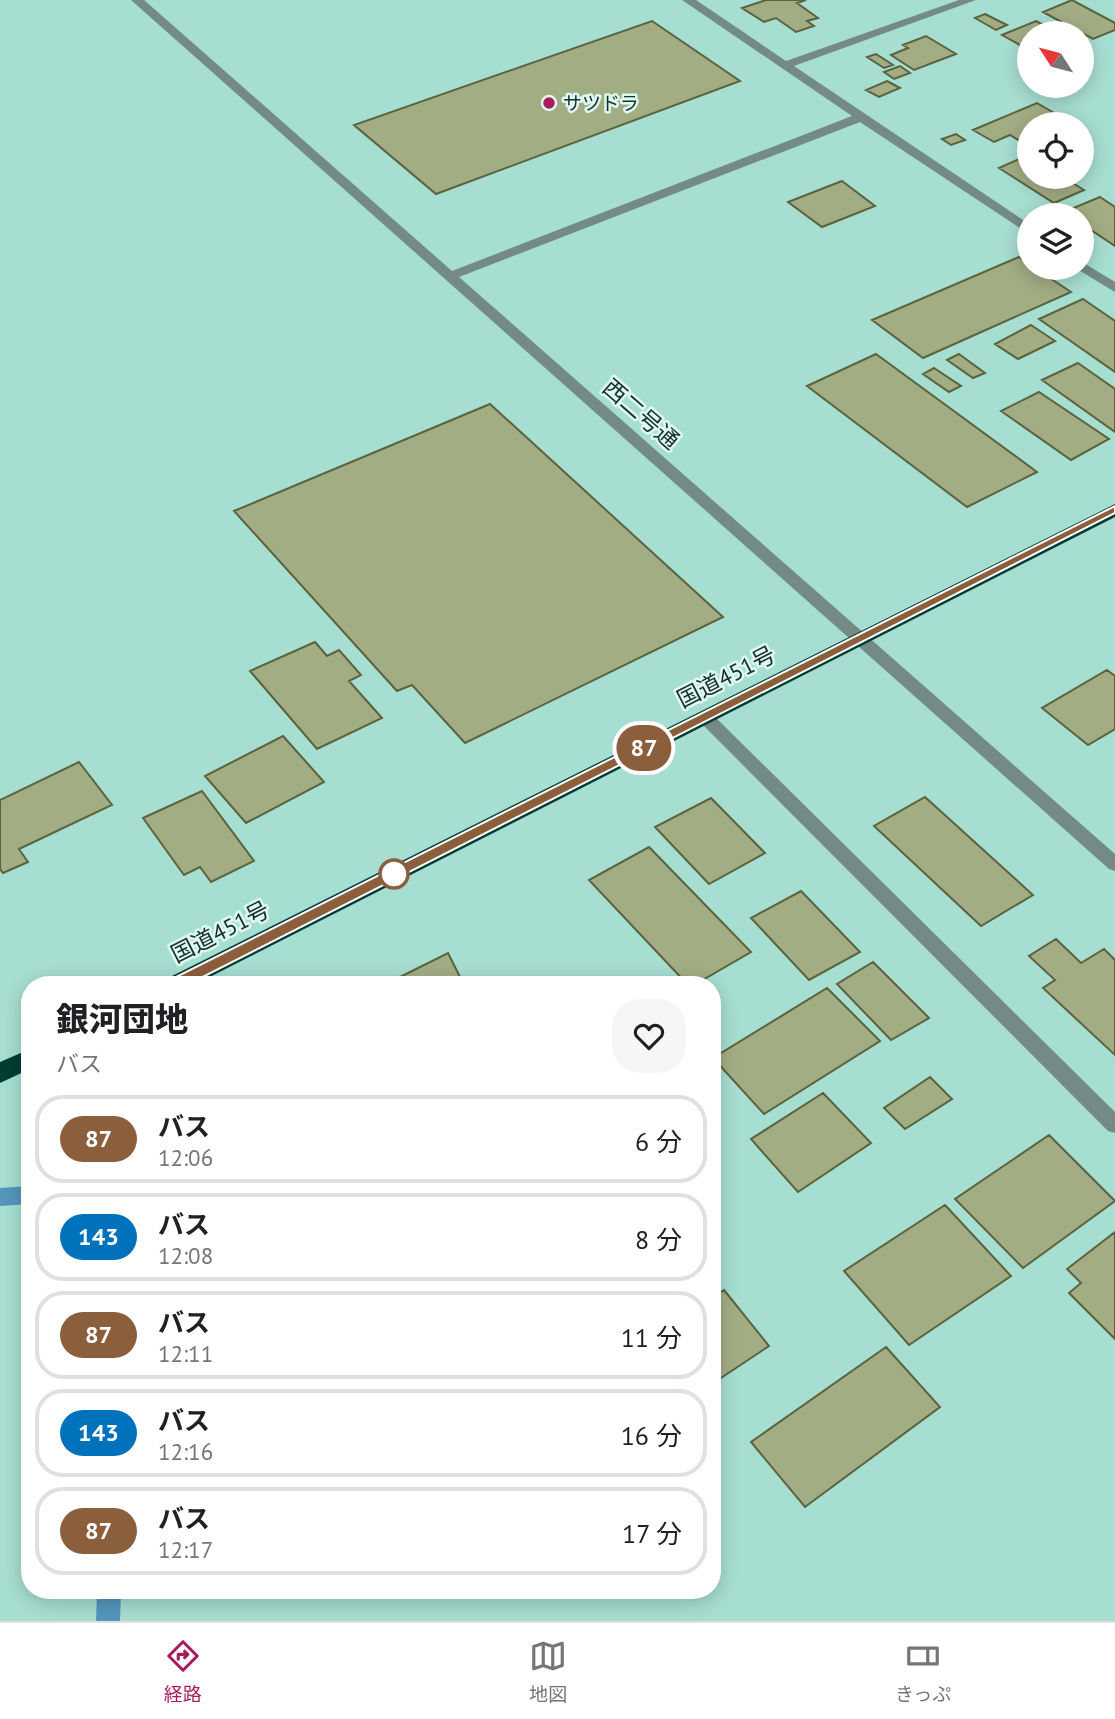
<!DOCTYPE html>
<html lang="ja">
<meta charset="utf-8">
<style>
:root{--surface:#fff;--page:#f6f6f6;--text:#202124;--muted:#757577;--line:#e0e0e0;--accent:#a81c5d}
body{margin:0;font-family:"PT Sans","Noto Sans JP",sans-serif;background:var(--page);color:var(--text);height:100vh;display:flex;flex-direction:column;font-size:26px;white-space:nowrap}
*{box-sizing:border-box;margin:0}
p{font-size:23px;color:var(--muted)}
.icon{flex:none;width:38px;height:38px;fill:none;stroke:currentColor;stroke-width:2;stroke-linecap:round;stroke-linejoin:round}
.map{position:relative;flex:1;overflow:hidden}
.details{position:absolute;left:21px;top:976px;width:700px;height:623px;display:flex;flex-direction:column;background:var(--surface);border-radius:28px;box-shadow:0 4px 18px #0003}
.details>*{flex:none}
.badge{padding:0 14px;border-radius:23px;font-size:24px;line-height:46px}
.needle{width:46px;rotate:306deg}
.tools{position:absolute;left:1017px;top:21px;display:grid;gap:14px}
.tools a{display:grid;place-items:center;width:77px;height:77px;border-radius:50%;background:var(--surface);box-shadow:0 4px 18px #0003;font-size:35px}
.map>.badge{position:absolute;translate:-50% -50%;box-shadow:0 0 0 4px #fff}
.round{display:grid;place-items:center;flex:none;width:74px;height:74px;border-radius:28px;background:var(--page)}
.overview{display:flex;align-items:center;justify-content:space-between;height:119px;padding:0 35px}
h1{font-size:33px;font-weight:800;line-height:52px}
ul{padding:0;list-style:none}
li{display:flex;align-items:center;gap:21px;height:88px;margin:0 14px 10px;padding:0 21px;border:4px solid var(--line);border-radius:28px}
li div{flex:1}
li b{display:block;font-size:26px}
li em{font-style:normal}
li .badge{min-width:77px;font-weight:700;text-align:center}
.dock{display:flex;justify-content:space-around;align-items:center;height:98px;border-top:2px solid var(--line);background:var(--surface);font-size:19px;color:var(--muted)}
.dock a{display:grid;justify-items:center;gap:4px}
.dock .selected{color:var(--accent)}
.map>svg:first-child{display:block}
.lines{fill:none;stroke-linecap:round;stroke-linejoin:round}
.stream{fill:#5495bb;fill-rule:evenodd}
.building{fill:#a3ad84;stroke:#5a633d;stroke-width:2}
.minor{fill:#748a85;fill-rule:evenodd}
.highway{fill:#003c33;fill-rule:evenodd}
.line{fill:#8b5e3c;stroke:#fff;stroke-width:2}
.poi-dot{fill:#a81c5d;stroke:#def9f2;stroke-width:2.5}
.stop-dot{fill:#fff;stroke:#8b5e3c;stroke-width:3.5}
.labels{text-anchor:middle;stroke-width:5;stroke-linejoin:round;paint-order:stroke}
.far-poi-label{font-size:19px;fill:#182e29;stroke:#def9f2;text-anchor:start}
.street-label{font-size:23px;fill:#182e29;stroke:#def9f2}
</style>
<div class="map">
<svg width="1115" height="1621" viewBox="0 0 1115 1621">
<rect width="100%" height="100%" fill="#a7ded2"/>
<g class="lines">
<path class="stream" d="M30,1186v18l-30,2v-18z
M97,1591h24l-1,30h-24z"/>
</g>
<path class="building" d="M766,0h40l-9,3 21,15 -11,3 7,5 -18,6 -20,-14 -12,4 -22,-14z
M1072,0l43,23v7l-22,9 -50,-27z
M985,14l22,11 -11,5 -21,-12z
M652,21l88,60 -304,113 -82,-69z
M1036,21l22,12h-29v17l-27,-15z
M926,36l30,18 -42,16 -23,-15 17,-7 -5,-3z
M876,54l17,11 -9,3 -17,-11z
M900,66l10,7 -16,6 -10,-7z
M887,81l13,7 -21,9 -13,-7z
M1037,103l36,21h-44l-1,22 -18,-11 -16,7 -21,-12z
M956,134l9,6 -14,5 -9,-6z
M1028,155l1,22h34l21,13 -30,13 -55,-35z
M842,181l33,25 -53,21 -34,-25z
M1100,197l15,10v39l-33,-22v-9h-14l-4,-3z
M1019,257l10,7v4h6l36,24 -148,66 -51,-38z
M1083,299l32,22v51l-76,-53z
M1031,325l24,16 -37,18 -23,-15z
M876,354l161,118 -70,35 -160,-121z
M959,354l26,19 -12,5 -26,-18z
M1078,363l37,26v43l-73,-52z
M934,368l27,18 -12,6 -26,-18z
M1039,392l70,47 -38,21 -70,-49z
M490,404l233,213 -258,126 -53,-58 -15,6 -163,-180z
M315,642l12,14 12,-6 22,25 -12,6 33,37 -65,31 -67,-78z
M1107,670l8,6v53l-27,16 -46,-37z
M283,736l41,46 -78,41 -41,-47z
M79,762l33,43 -93,44 9,13 -25,11 -3,-4v-69z
M202,791l52,70 -43,21 -11,-15 -16,8 -41,-57z
M925,797l108,98 -52,31 -107,-100z
M711,798l54,55 -56,31 -54,-57z
M649,847l102,105 -57,33h-6l-99,-105z
M801,891l59,61 -51,28 -58,-62z
M1056,939l25,24 23,-14 11,11v95l-72,-67 12,-8 -26,-24z
M448,953l16,32h-80z
M873,962l56,56 -38,22 -54,-56z
M827,988l53,53 -116,73 -51,-56z
M930,1077l22,22 -47,30 -21,-21z
M823,1093l48,50 -73,49 -47,-53z
M1049,1135l66,66 -92,67 -68,-69z
M945,1205l66,71 -102,69 -65,-74z
M1115,1232v107l-46,-46 12,-10 -14,-14z
M724,1290l45,56 -57,38v-86z
M886,1347l54,60 -135,100 -54,-65z"/>
<g class="lines">
<path class="minor" d="M131,0h13l308,271 400,-155 -170,-116h14l90,61 173,-61h17l-182,66 235,158v10l-169,-112 -401,155 656,577v17l-6,-2z
M1082,262l33,20v10l-38,-23 5,-1z
M705,711l6,2 404,399v21l-7,-2 -409,-410 -2,-4 2,-4z"/>
<path class="highway" d="M1115,504v13l-921,468h-31l3,-6z
M30,1049v20l-30,14v-21z"/>
</g>
<path class="line" d="M1115,506v7l-936,476 -5,2 -8,-6 2,-4z"/>
<circle class="poi-dot" cx="549" cy="103" r="7"/>
<circle class="stop-dot" cx="394" cy="874" r="14"/>
<g class="labels">
<g class="far-poi-label">
<text x="563" y="110">サツドラ</text>
</g>
<g class="street-label">
<text transform="translate(641 414) rotate(41)" y="8">西二号通</text>
<text transform="translate(726 677) rotate(-27)" y="8">国道451号</text>
<text transform="translate(220 932) rotate(-27)" y="8">国道451号</text>
</g>
</g>
</svg>
<div class="tools">
<a><svg class="needle" viewBox="-14 -14 28 28"><path d="M0-13l5 13h-10z" fill="#e53935"/><path d="M0 13l5-13h-10z" fill="#757577"/></svg></a>
<a><svg class="icon" aria-label="locate" viewBox="0 0 24 24"><circle cx="12" cy="12" r="6"/><path d="M12 2v4M12 18v4M2 12h4M18 12h4"/></svg></a>
<a><svg class="icon" aria-label="layers" viewBox="0 0 24 24"><path d="M12 4l9 5-9 5-9-5zM3 14l9 5 9-5"/></svg></a>
</div>
<b class="badge" style="left:644px;top:748px;background:#8b5e3c;color:#fff">87</b>
<section class="details">
<div class="overview"><div><h1>銀河団地</h1><p>バス</p></div><a class="round"><svg class="icon" aria-label="heart" viewBox="0 0 24 24"><path d="M12 20l-8-8c-3-5 5-10 8-4 3-6 11-1 8 4z"/></svg></a></div>
<ul>
<li><span class="badge" style="background:#8b5e3c;color:#fff">87</span><div><b>バス</b><p>12:06</p></div><em>6 分</em></li>
<li><span class="badge" style="background:#0072bc;color:#fff">143</span><div><b>バス</b><p>12:08</p></div><em>8 分</em></li>
<li><span class="badge" style="background:#8b5e3c;color:#fff">87</span><div><b>バス</b><p>12:11</p></div><em>11 分</em></li>
<li><span class="badge" style="background:#0072bc;color:#fff">143</span><div><b>バス</b><p>12:16</p></div><em>16 分</em></li>
<li><span class="badge" style="background:#8b5e3c;color:#fff">87</span><div><b>バス</b><p>12:17</p></div><em>17 分</em></li>
</ul>
</section>
</div>
<nav class="dock">
<a class="selected"><svg class="icon" aria-label="directions" viewBox="0 0 24 24"><path d="M12 3l9 9-9 9-9-9zM9 14v-3h6M13 9l2 2-2 2"/></svg>経路</a>
<a><svg class="icon" aria-label="map" viewBox="0 0 24 24"><path d="M3 6l6-2 6 2 6-2v14l-6 2-6-2-6 2zM9 4v14M15 6v14"/></svg>地図</a>
<a><svg class="icon" aria-label="tickets" viewBox="0 0 24 24"><path d="M3 7h18v10H3zM15 7v10"/></svg>きっぷ</a>
</nav>
